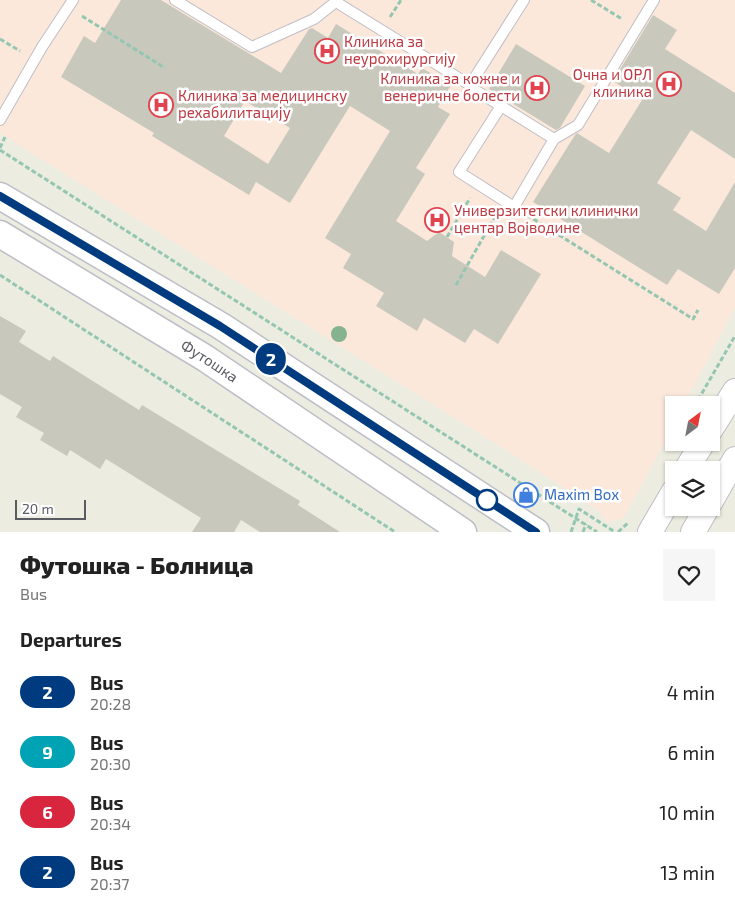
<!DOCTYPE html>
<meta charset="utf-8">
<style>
:root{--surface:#fff;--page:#f6f6f6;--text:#222;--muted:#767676}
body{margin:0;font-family:"Exo 2",sans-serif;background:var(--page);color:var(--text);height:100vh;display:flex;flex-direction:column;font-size:19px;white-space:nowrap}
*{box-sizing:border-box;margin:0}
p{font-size:16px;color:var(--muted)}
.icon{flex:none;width:28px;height:28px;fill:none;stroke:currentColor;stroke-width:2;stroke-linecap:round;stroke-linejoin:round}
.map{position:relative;height:532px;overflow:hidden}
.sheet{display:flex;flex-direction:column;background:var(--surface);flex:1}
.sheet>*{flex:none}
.badge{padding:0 10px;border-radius:16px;font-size:18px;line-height:32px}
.needle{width:32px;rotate:32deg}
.fabs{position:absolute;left:665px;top:396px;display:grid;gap:10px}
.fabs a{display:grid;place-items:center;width:55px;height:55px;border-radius:0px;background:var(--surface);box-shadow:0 1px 4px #0004;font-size:25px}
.scale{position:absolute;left:15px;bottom:12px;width:71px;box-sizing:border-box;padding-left:5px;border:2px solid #595b62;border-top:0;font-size:14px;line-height:18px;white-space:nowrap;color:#595b62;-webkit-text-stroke:4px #fff;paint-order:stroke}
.map>.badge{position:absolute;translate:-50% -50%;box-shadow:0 0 0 2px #fff}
h2{padding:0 20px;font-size:19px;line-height:45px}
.round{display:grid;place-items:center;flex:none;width:52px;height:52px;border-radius:0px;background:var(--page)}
.headline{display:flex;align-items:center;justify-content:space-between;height:85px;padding:0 20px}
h1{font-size:24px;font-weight:800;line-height:38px}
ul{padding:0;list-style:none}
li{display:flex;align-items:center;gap:15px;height:60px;padding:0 20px}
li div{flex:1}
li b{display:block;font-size:19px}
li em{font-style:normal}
li .badge{min-width:55px;font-weight:700;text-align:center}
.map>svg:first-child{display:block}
.medical{fill:#fce8db}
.building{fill:#c8c8bd;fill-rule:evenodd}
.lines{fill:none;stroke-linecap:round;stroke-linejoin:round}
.service-casing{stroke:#bebec5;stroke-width:12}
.tertiary-casing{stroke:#bebec5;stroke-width:26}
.secondary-casing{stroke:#bdbec7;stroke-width:29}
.path{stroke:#94c6b2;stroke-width:3;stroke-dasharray:5 2.5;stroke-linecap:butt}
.service{stroke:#fff;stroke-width:10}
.tertiary{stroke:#fff;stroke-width:24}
.secondary{stroke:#fff;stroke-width:26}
.tree{fill:#85b28f}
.line-casing{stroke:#fff;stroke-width:11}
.line{stroke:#003b80;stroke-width:8}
.stop-dot{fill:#fff;stroke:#003b80;stroke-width:2.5}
.labels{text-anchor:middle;stroke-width:5;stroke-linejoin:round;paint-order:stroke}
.health-label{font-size:15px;fill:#be3a42;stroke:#fff;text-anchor:start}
.street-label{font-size:15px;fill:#595b62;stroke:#fff}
.shop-label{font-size:15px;fill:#366cbe;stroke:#fff;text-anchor:start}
</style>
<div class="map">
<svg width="735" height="532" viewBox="0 0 735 532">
<rect width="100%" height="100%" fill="#ecede0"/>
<path class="medical" d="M0,0h735v307l-51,98h-10v19l-50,94 -17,4 -8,-11 -90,-59 -509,-319z"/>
<path class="building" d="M121,0h40l120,73 28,-44 3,-1 16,10 8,-14 82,50 4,-6 29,17 -13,22 12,7 -34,54 9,6 -29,47 31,20 12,-9 15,10 -2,14 33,21 16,-27 40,24 -43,70 -24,-15 -9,14 -41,-25 -7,13 -41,-25 8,-13 -41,-25 8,-14 -26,-16 65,-107 -40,-25 -60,97 -34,-21 -7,13 -97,-59 2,-3 -93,-56 23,-41 11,7zM245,101l45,27 -22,36 -44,-28z
M653,15l24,15 -12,19 70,44v66l-44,-29 -34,53 24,15 -8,12 33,21 29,-49v86l-16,26 -41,-25 -11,16 -134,-83 42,-67 2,-2 32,20 33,-53 -29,-19z
M516,44l69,42 -25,42 -4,2 -67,-41z
M0,316l26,15 -7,11 31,19 3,-5 86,54 3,-5 158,96 -2,4 42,27h-80l-19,-12 -7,12h-42l9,-14 -95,-59 -6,10 -30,-19 -3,6 -27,-16 4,-7 -28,-16 6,-10 -22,-13z"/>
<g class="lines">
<defs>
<path id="service" d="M175,0l77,47 62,-28 24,-19
M336,2l134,83 5,5 26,16 -42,66 55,35 40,-68 24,-14 76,-125
M470,85l54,-85
M501,106l53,33
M0,120l42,-73 31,-47"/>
<path id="tertiary" d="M711,429l24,-38
M686,470l17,-28
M711,501l24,-42
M650,532l24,-41
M693,532l14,-24"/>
<g id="secondary">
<path d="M0,196l221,130 315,206"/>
<path id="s1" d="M0,234l205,124 258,174"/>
</g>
</defs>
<use href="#service" class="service-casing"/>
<use href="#tertiary" class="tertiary-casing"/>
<use href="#secondary" class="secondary-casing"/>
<path class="path" d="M591,0l31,19
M82,16l83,52
M390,17l11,-17
M0,39l20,12
M0,148l5,-11
M0,150l597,382
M527,215l166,104 5,-9
M447,237l23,-39
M0,275l395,257
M456,285l40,-70
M698,400l37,-64
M571,532l8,-23 36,23
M583,532l3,-8
M618,532l10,-9"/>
<use href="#service" class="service"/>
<use href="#tertiary" class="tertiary"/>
<use href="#secondary" class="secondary"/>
</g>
<circle class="tree" cx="339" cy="334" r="8"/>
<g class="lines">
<defs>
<path id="line" d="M0,196l220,130 316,206"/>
</defs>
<use href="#line" class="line-casing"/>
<use href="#line" class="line"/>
</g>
<defs>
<symbol id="hospital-ring" viewBox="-11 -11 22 22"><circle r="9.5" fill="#fff" stroke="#e0444e" stroke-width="1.5"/><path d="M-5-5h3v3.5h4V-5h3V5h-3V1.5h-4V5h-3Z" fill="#e0444e"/></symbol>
<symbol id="shop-ring" viewBox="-11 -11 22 22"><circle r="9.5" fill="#fff" stroke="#3f7fe0" stroke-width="1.5"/><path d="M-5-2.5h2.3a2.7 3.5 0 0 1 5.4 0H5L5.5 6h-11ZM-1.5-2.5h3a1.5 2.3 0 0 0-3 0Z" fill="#3f7fe0"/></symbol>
</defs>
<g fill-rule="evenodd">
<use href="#hospital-ring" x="313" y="37" width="28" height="28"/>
<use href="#hospital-ring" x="655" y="70" width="28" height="28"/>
<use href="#hospital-ring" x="523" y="74" width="28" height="28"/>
<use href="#hospital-ring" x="147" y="91" width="28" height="28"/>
<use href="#hospital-ring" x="423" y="206" width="28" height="28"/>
<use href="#shop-ring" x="512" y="481" width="28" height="28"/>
</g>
<circle class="stop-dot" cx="487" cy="500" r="10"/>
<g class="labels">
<g class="health-label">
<text x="344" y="47">Клиника за<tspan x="344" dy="17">неурохирургију</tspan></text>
<text x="652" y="80" text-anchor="end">Очна и ОРЛ<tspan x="652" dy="17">клиника</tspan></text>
<text x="520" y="84" text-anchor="end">Клиника за кожне и<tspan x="520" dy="17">венеричне болести</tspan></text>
<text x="178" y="101">Клиника за медицинску<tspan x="178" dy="17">рехабилитацију</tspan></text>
<text x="454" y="216">Универзитетски клинички<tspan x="454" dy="17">центар Војводине</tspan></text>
</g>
<g class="street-label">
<text dy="5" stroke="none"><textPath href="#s1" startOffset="245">Футошка</textPath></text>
</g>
<g class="shop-label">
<text x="544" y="500">Maxim Box</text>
</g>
</g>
</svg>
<div class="fabs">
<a><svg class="needle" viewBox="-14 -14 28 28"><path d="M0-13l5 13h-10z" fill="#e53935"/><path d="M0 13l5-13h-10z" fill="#767676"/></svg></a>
<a><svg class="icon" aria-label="layers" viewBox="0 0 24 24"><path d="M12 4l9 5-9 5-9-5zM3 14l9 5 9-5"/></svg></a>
</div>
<div class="scale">20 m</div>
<b class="badge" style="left:271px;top:359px;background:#003b80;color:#fff">2</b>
</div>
<section class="sheet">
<div class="headline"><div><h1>Футошка - Болница</h1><p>Bus</p></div><a class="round"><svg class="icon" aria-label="heart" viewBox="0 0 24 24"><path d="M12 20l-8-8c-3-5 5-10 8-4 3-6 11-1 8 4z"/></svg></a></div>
<h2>Departures</h2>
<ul>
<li><span class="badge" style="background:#003b80;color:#fff">2</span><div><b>Bus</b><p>20:28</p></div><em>4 min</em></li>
<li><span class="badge" style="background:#00a3b4;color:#fff">9</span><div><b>Bus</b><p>20:30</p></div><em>6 min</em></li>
<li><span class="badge" style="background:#d7263d;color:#fff">6</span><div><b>Bus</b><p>20:34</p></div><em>10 min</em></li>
<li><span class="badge" style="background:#003b80;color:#fff">2</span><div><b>Bus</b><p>20:37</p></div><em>13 min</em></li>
</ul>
</section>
